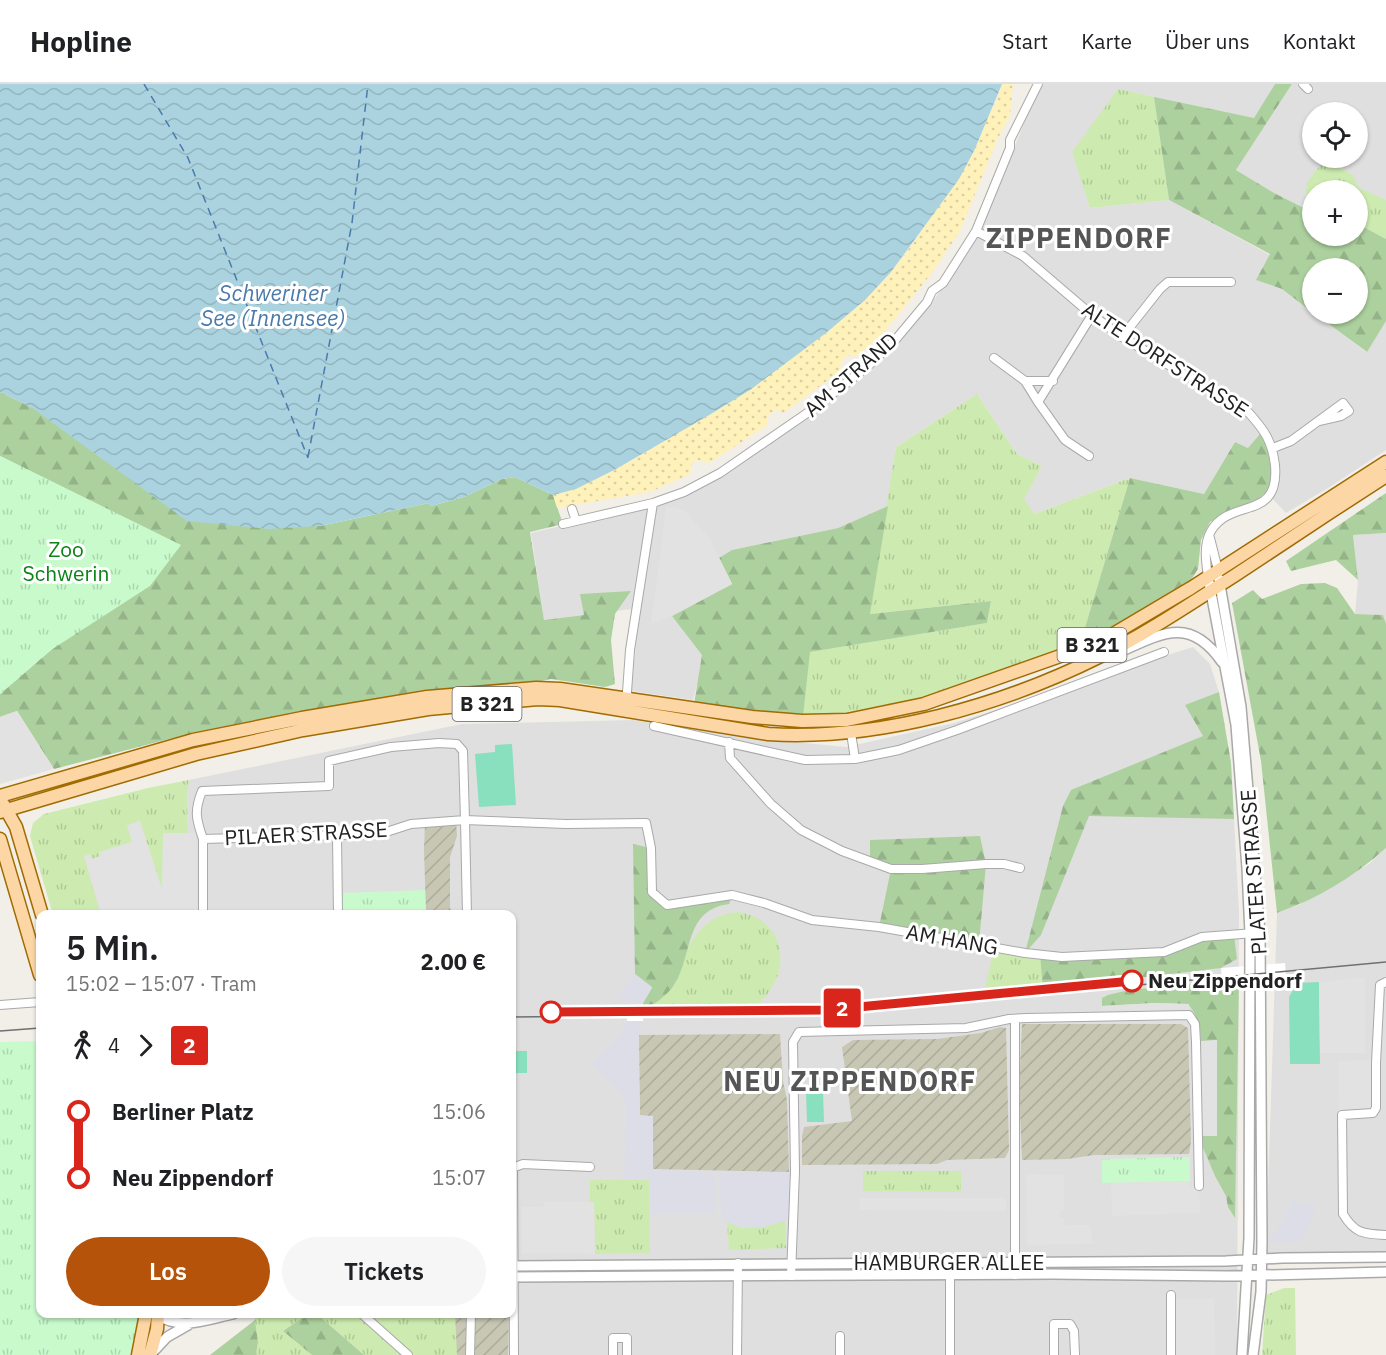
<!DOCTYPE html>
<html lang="de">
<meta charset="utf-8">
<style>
:root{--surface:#fff;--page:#f6f6f6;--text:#202124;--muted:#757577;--line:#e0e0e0;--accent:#b45309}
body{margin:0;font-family:"IBM Plex Sans",sans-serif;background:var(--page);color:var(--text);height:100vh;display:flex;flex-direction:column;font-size:22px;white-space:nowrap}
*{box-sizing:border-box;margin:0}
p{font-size:20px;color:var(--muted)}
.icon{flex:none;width:33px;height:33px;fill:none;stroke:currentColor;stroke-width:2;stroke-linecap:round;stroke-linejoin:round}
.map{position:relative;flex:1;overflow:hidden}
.sheet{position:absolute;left:36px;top:826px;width:480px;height:408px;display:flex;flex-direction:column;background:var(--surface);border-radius:12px;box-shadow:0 2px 4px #0004}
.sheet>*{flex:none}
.badge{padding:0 12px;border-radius:4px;font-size:21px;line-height:39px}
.controls{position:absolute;left:1302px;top:18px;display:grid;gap:12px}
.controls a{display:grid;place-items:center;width:66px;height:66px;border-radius:50%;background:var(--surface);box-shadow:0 2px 4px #0004;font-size:30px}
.map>.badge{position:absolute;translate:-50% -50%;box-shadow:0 0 0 3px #fff}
.legs{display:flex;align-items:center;gap:9px;height:66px;padding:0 30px;font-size:20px}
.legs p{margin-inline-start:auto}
.overview{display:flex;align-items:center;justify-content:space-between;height:102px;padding:0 30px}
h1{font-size:33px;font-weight:600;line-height:45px}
.action{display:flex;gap:12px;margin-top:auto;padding:12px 30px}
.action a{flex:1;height:69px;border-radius:36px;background:var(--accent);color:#fff;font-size:24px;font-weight:600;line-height:69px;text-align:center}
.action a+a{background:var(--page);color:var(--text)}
ul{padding:0 30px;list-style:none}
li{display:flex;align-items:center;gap:21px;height:66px;font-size:22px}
li i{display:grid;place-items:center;width:9px;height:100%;margin:0 8px;background:currentColor}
li i::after{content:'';width:15px;height:15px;margin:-8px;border:4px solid;border-radius:50%;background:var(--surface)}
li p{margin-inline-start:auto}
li:first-child i{background:linear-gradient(#0000 50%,currentColor 0)}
li:last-child i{background:linear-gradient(currentColor 50%,#0000 0)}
header{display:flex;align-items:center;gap:36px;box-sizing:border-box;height:84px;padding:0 30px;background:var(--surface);border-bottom:2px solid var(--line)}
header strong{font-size:28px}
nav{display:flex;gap:33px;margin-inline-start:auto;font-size:21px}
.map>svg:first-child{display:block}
.residential{fill:#e0dfdf;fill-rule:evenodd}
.construction{fill:url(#construction-furrows)}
.grass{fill:url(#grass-tufts)}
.forest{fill:url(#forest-firs)}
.sand{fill:url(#sand-dots)}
.park{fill:url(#park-tufts)}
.pitch{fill:#88e0be}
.parking{fill:#e2e2e2}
.plaza{fill:#dddde8}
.water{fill:url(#water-waves)}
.pier{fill:#fff}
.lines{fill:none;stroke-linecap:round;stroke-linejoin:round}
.ferry{stroke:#4a7aab;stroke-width:1.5;stroke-dasharray:8 6;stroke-linecap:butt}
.minor-casing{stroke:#a9a9a9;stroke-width:10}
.tertiary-casing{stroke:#a9a9a9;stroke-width:12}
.primary-casing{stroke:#a06b00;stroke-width:15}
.minor{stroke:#fff;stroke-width:8}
.tertiary{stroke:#fff;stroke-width:9}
.primary{stroke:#fcd6a4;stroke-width:12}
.tram{stroke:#707070;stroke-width:1.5}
.line-1-casing{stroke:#fff;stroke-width:14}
.line-1{stroke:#d9261c;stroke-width:9}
.stop-1-dot{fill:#fff;stroke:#d9261c;stroke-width:3}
.labels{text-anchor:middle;stroke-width:6;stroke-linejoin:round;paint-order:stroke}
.shield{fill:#fff;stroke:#646464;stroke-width:1.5}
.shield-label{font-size:20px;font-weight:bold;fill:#222}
.street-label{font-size:21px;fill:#222;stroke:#fff}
.park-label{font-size:21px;fill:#0c8416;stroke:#fff}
.stop-label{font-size:21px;font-weight:bold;fill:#222;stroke:#fff;text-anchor:start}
.water-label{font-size:22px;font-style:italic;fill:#4a7aab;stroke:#fff}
.district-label{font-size:27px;font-weight:bold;letter-spacing:1.5px;fill:#555;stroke:#fff}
</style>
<header>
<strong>Hopline</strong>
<nav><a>Start</a><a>Karte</a><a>Über uns</a><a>Kontakt</a></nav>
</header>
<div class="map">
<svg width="1386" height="1271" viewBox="0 0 1386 1271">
<defs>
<pattern id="construction-furrows" width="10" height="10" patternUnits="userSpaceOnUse" patternTransform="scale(1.5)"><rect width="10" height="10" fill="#c7c7b4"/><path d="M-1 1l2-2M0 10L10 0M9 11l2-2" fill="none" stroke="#abab9a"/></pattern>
<pattern id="grass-tufts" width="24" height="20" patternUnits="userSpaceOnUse" patternTransform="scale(1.5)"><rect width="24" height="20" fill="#cdebb0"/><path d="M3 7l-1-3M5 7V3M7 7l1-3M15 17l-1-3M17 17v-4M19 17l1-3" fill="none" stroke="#b0c997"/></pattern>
<pattern id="forest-firs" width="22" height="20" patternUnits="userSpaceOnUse" patternTransform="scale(1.5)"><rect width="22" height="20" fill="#add19e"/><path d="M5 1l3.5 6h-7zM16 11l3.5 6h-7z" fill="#95b388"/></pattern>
<pattern id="sand-dots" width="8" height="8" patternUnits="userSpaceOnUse" patternTransform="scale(1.5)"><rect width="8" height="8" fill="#fff1ba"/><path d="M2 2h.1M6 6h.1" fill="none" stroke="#dacea0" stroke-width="1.8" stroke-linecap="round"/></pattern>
<pattern id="park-tufts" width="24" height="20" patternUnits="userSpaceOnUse" patternTransform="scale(1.5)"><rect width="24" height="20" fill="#c8facc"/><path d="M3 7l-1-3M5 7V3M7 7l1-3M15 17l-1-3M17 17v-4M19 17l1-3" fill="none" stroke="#acd6af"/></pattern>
<pattern id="water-waves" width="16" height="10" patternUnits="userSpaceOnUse" patternTransform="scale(1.5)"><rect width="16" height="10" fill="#aad3df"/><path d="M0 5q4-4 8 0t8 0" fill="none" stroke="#92b5bf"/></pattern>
</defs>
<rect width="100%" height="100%" fill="#f2efe9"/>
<path class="residential" d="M1040,0h235l-21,35 -164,89 79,-8 101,55 -13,25 25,9 84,63 20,-31v129l-58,38 -42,25 -20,-21 5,-9 -23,-35 -13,-6 -31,52 -74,-16 -96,36 -11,-15 19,-33 -25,-12 -40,-60 -81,53 -8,59 -50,22 -106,22 -39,150 -62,-9 9,-83 -96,12 -13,-87 128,-30 39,-16 173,-116 65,-74 46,-69z
M1292,0h94v155l-28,-15v-34h-46v22l-38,-19 -38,-23zM1312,28h46v46h-46z
M1386,449v91h-1l-2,-9 -28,-1 3,-34 -5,-45z
M1193,563l17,17 9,28 12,71 8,149 -2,443h-780l-2,-41h57v-399h-349v-82h25l-1,-36 2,-17 273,-56 171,-4 107,17 106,10 108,-24z
M1386,764v404l-120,1 11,-340 22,-8 70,-41z"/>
<path class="construction" d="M456,736l1,16 -7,21v51l3,7h-27l-2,-66 1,-26z
M1022,940h159l7,4 3,113 -2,13 -94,1 -28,4 -45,1 -3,-71z
M1000,943l6,1 3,122 -4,8 -58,2 -10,4 -135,1v-29l2,-9 48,-6 -10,-74 11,-7 84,-1 44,-6z
M780,950l3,47 4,19 2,72 -136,-3v-52l-13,-1 -1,-81z
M324,1230h185l-1,41h-137z"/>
<path class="grass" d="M1118,5l36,8 15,103 -79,8 -18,-56z
M1324,78l10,3 19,10 6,13 27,12v39l-28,-15v-34h-46v14c-15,-14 1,-31 12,-42z
M977,310l40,60 25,12 -18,33 10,15 96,-36 -50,166 -157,56 -75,15 -45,2 6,-65 178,-29 4,-22 -122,13 27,-167z
M189,696l-2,17 1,36 -25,1v81h-110l-23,-79 3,-13 11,-9 104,-26z
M738,828c57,8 54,79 7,99h-102c11,-7 21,-13 29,-23 6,-8 7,-18 10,-27 10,-26 27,-47 56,-49z
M994,863l46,7 3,36 -59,5z
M863,1087h98v21l-98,-1z
M649,1095l1,74 -55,1 -1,-52h-4v-22z
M785,1136l1,28 -57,2 -2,-29c22,10 36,6 58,-1z
M1284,1204h11l1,67h-34l4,-60z
M254,1230h54l-25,17 29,24h-56l2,-13z
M317,1230h138l2,41h-93z"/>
<path class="forest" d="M1275,0h17l-56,86 38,23 38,19v24h46v-12l28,15v82l-19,31 -52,-38h43v-46h-46v44l-30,-23 -26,-9 14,-26 -101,-54 -15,-103 100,21z
M0,308l31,15 289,119 109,-23 2,3 33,-9 38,-18 13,-2 38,18 10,29 -33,8 14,88 40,-5 -4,-21 51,-3 -16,23 -4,26 4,44 -10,3 -54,-8 -23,5 -106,6 -182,33 -67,15 -119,31 -37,-58 -17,6v-23l51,-44 129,-105 -180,-89z
M1260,350l11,21v28l-5,9 -8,7 -48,23 -9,18 -3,29 -9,14 -68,40 -41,21 50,-166 74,16 31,-52 13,6z
M1386,409v40l-33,2 5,45 -22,-20 -45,11 -5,-10z
M888,422l-18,108 121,-13 -4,22 -177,29 -7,65 -109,-13 8,-49 -30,-39 60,-32 -13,-26 13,-8 106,-22z
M1325,499l12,5 18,26 28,1 3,9v224c-31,28 -69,51 -109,65l-16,-152 -29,-158 21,-13 9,9 39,-15z
M1219,608l12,71 3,56 -145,-3 -48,119 -16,18 38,-147 8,-16 132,-54 -18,-31z
M980,752l6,28 -7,80 -100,-17 12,-58 -21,-7v-22z
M633,760l18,4 1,44 14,13 66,-10 -3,9c-47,6 -35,55 -57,84 -8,10 -18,16 -29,23v-8l9,-15 -17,-14z
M1234,851l3,24 -16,9 -93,11v3l-85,8 -3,-36 124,-2 38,-15z
M1222,897l17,1 -4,236 -7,-11 -2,-11 -11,-20 -17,-40h19v-96l-16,1c-1,-14 -3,-25 -13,-37l-32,-1 -54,3v-8l6,-3 21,-5z
M308,1230h9l47,41h-52l-29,-24z
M255,1236l3,22 -2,13h-46z"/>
<path class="sand" d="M1002,0h11l-3,32 -12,22 -38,93 -29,43 -45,56 -30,27c-8,-4 -12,1 -16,7l2,6 -59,43 -5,-3c-9,2 -11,7 -10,15l-59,38 -12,-3 -5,4 -2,10 -40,18 -93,16 -4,-13c62,-18 117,-58 171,-94 59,-39 118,-74 165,-128 44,-49 73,-112 106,-169z"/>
<path class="park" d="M0,372l181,89 -31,41 -99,64 -51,44z
M425,806l1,25h-84v-22z
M40,957v273h99v7l-9,34h-130v-313z
M1190,1073v24l-88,2v-24z"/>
<path class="pitch" d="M512,660l4,61 -37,2 -4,-53 20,-2v-7z
M1319,898l1,82h-30l-1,-67 8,-14z
M512,967h15v22h-15z
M823,1007l1,31h-17l-1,-30z"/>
<path class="parking" d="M666,423h10l13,7 4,7 16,16 23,47 -60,32 -21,8z
M17,627l37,58 -54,15v-67z
M140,737l22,68 1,-56h33l1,78h-34v4h-62l-17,-59 6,-2 2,5 8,-3 -1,-4 33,-10 -5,-17z
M1365,893v76h-45l-1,-71z
M1156,919l33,1v6l-88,1v-5z
M1217,956v96h-19l-2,-94z
M1373,976v49l-34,2 -1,-50z
M1026,1090l38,1v35l-4,1v7h4l1,7h25l3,19 -66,1z
M1190,1097v6l9,-1 1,27 -88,3 -1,-33z
M859,1114h147v13l-146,-1z
M544,1118h50l1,52 -73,-1 -1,-46h22z
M1214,1214l1,57h-41v-56z"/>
<path class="plaza" d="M635,890l17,13 -9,16h-9l-17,-6z
M627,937h16l-4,14 -1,15 2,65 13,1v53l62,5v39l-65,1 -1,-34h-25l2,-81 -35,-35 33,-33z
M789,1088l2,47 -27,8 -23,1 -20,-9 -2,-46z
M1293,1116l24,6 -16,36h-31z"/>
<path class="water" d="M0,0h1002l-28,67 -15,28 -68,93 -26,28 -39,33 -76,57 -39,24 -95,55 -40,20 -23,6 -38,-18 -13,2 -38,18 -33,9 -2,-3 -109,23 -51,3 -82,-8 -156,-114 -31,-15z"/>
<path class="pier" d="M1285,879l1,13 -64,5 -1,-13z
M643,927v10h-16v-9z"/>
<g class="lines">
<path class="ferry" d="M144,0l44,74 120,300
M308,373l44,-234 16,-139"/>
<defs>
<path id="minor" d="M1303,0l5,5
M976,147l47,25 69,59 30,22 127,76c16,18 23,28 26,52 5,57 -44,32 -64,66 -8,14 -5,31 -3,46
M1122,253l38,-48 8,-7h63
M994,274l31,23h28
M1025,297l13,21
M1273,364l18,-7 52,-38 6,8 -8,5 -22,5
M1089,372l-24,-16 -27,-38 54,-87
M572,425l4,12
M563,440l90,-21 31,-11 36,-19 90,-62 57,-44 29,-28 31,-37 5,-11 11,-8 33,-52 34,-83v-8l28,-56
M1210,454l8,32
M628,617l-1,-9 3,-42 23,-147
M654,642l151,34 50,-1 44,-9 58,-20 207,-78
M851,649l4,26
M729,658l1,16 41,46 30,26 41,21 49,18h31l64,-5h18l16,4
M439,659l18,1 6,7 2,69 -54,4 -31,10 -177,5c-7,-20 -9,-28 -1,-48l127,-5v-25l62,-14z
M337,752l1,79
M203,831v-76
M467,831l-2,-95 101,4 80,-1 5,25 1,44 15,13 65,-10 32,8 48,17 67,7 146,26 37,4 102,-5 38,-15 53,-4
M1386,898l-6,3 -4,78v45l-3,5 -31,2 1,99c12,20 21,20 43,21
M0,921l40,-3
M1015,935v256
M512,1084l11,-4 67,3
M513,1084l1,187
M791,1192l4,-105 -2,-129 6,-10 167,-4 43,-9 18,-1 162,-3 6,9 1,18 3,144
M362,1230l46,41
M840,1252v19
M470,1271l1,-41
M613,1271v-17h14v17
M737,1271l1,-92
M950,1271v-80
M1054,1271v-31h16l4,7 1,24
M1171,1271v-60"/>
<path id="tertiary" d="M1208,493l28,148 11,143 3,66 -1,304 -7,117
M1219,495l22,128 19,226 2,309 -1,50 -8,63
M1120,568c42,-19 70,-36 102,10
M512,1182l714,-5 56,-3 104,-1
M512,1193l540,-3 174,2 160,-4
M158,1231c22,16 51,4 75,-1
M152,1269l15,-16 21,-12"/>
<path id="primary" d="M0,712l193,-56 109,-22 125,-21 109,-9 24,1 192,28 50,4 45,-1 77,-16 159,-56 27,-12 81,-48 195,-126
M3,720l13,23 26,88
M0,728l196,-58 107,-24 125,-21 110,-10 22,1 208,34c110,7 235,-29 333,-78 46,-23 89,-52 133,-80 51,-34 101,-67 152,-100
M0,755l40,136
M138,1271l8,-41
M150,1271l7,-26 1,-15"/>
</defs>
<use href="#minor" class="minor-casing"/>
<use href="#tertiary" class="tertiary-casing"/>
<use href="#primary" class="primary-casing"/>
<use href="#minor" class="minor"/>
<use href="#tertiary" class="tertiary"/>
<use href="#primary" class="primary"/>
<path class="tram" d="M512,933l315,-3 559,-52
M0,947l40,-3"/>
</g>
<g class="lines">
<defs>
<path id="line-1" d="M551,928l276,-2 305,-29"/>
</defs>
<use href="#line-1" class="line-1-casing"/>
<use href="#line-1" class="line-1"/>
</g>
<g class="stop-1-dot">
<circle cx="1132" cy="897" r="10"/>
<circle cx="551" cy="928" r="10"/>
</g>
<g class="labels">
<g class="shield">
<rect x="1057.5" y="544" width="69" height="34" rx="4.5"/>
<rect x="452.5" y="603" width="69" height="34" rx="4.5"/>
</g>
<g class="shield-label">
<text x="1092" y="568">B 321</text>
<text x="487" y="627">B 321</text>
</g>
<g class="street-label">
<text transform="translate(1165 276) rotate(33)" y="7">ALTE DORFSTRASSE</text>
<text transform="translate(851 291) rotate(-41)" y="7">AM STRAND</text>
<text transform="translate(306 750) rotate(-3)" y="7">PILAER STRASSE</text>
<text transform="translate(1254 788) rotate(-94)" y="7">PLATER STRASSE</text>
<text transform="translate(952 856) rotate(10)" y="7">AM HANG</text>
<text x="949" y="1186">HAMBURGER ALLEE</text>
</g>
<g class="park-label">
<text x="66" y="473">Zoo<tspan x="66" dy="24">Schwerin</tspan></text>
</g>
<g class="stop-label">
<text x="1148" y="904">Neu Zippendorf</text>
</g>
<g class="water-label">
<text x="273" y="217">Schweriner<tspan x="273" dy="25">See (Innensee)</tspan></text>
</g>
<g class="district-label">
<text x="1079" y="164">ZIPPENDORF</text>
<text x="850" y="1007">NEU ZIPPENDORF</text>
</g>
</g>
</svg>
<div class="controls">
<a><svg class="icon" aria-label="locate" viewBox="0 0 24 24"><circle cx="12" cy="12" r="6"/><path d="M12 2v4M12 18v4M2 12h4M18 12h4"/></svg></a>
<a>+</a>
<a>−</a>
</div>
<b class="badge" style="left:842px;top:924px;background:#d9261c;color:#fff">2</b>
<section class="sheet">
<div class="overview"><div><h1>5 Min.</h1><p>15:02 – 15:07 · Tram</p></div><b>2.00 €</b></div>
<div class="legs"><svg class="icon" aria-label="walk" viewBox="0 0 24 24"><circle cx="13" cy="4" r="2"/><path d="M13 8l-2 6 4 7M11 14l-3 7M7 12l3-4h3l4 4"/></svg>4<svg class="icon" aria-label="forward" viewBox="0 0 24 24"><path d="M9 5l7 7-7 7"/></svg><b class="badge" style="background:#d9261c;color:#fff">2</b></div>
<ul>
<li><i style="color:#d9261c"></i><b>Berliner Platz</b><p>15:06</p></li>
<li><i style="color:#d9261c"></i><b>Neu Zippendorf</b><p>15:07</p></li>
</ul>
<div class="action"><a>Los</a><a>Tickets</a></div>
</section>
</div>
